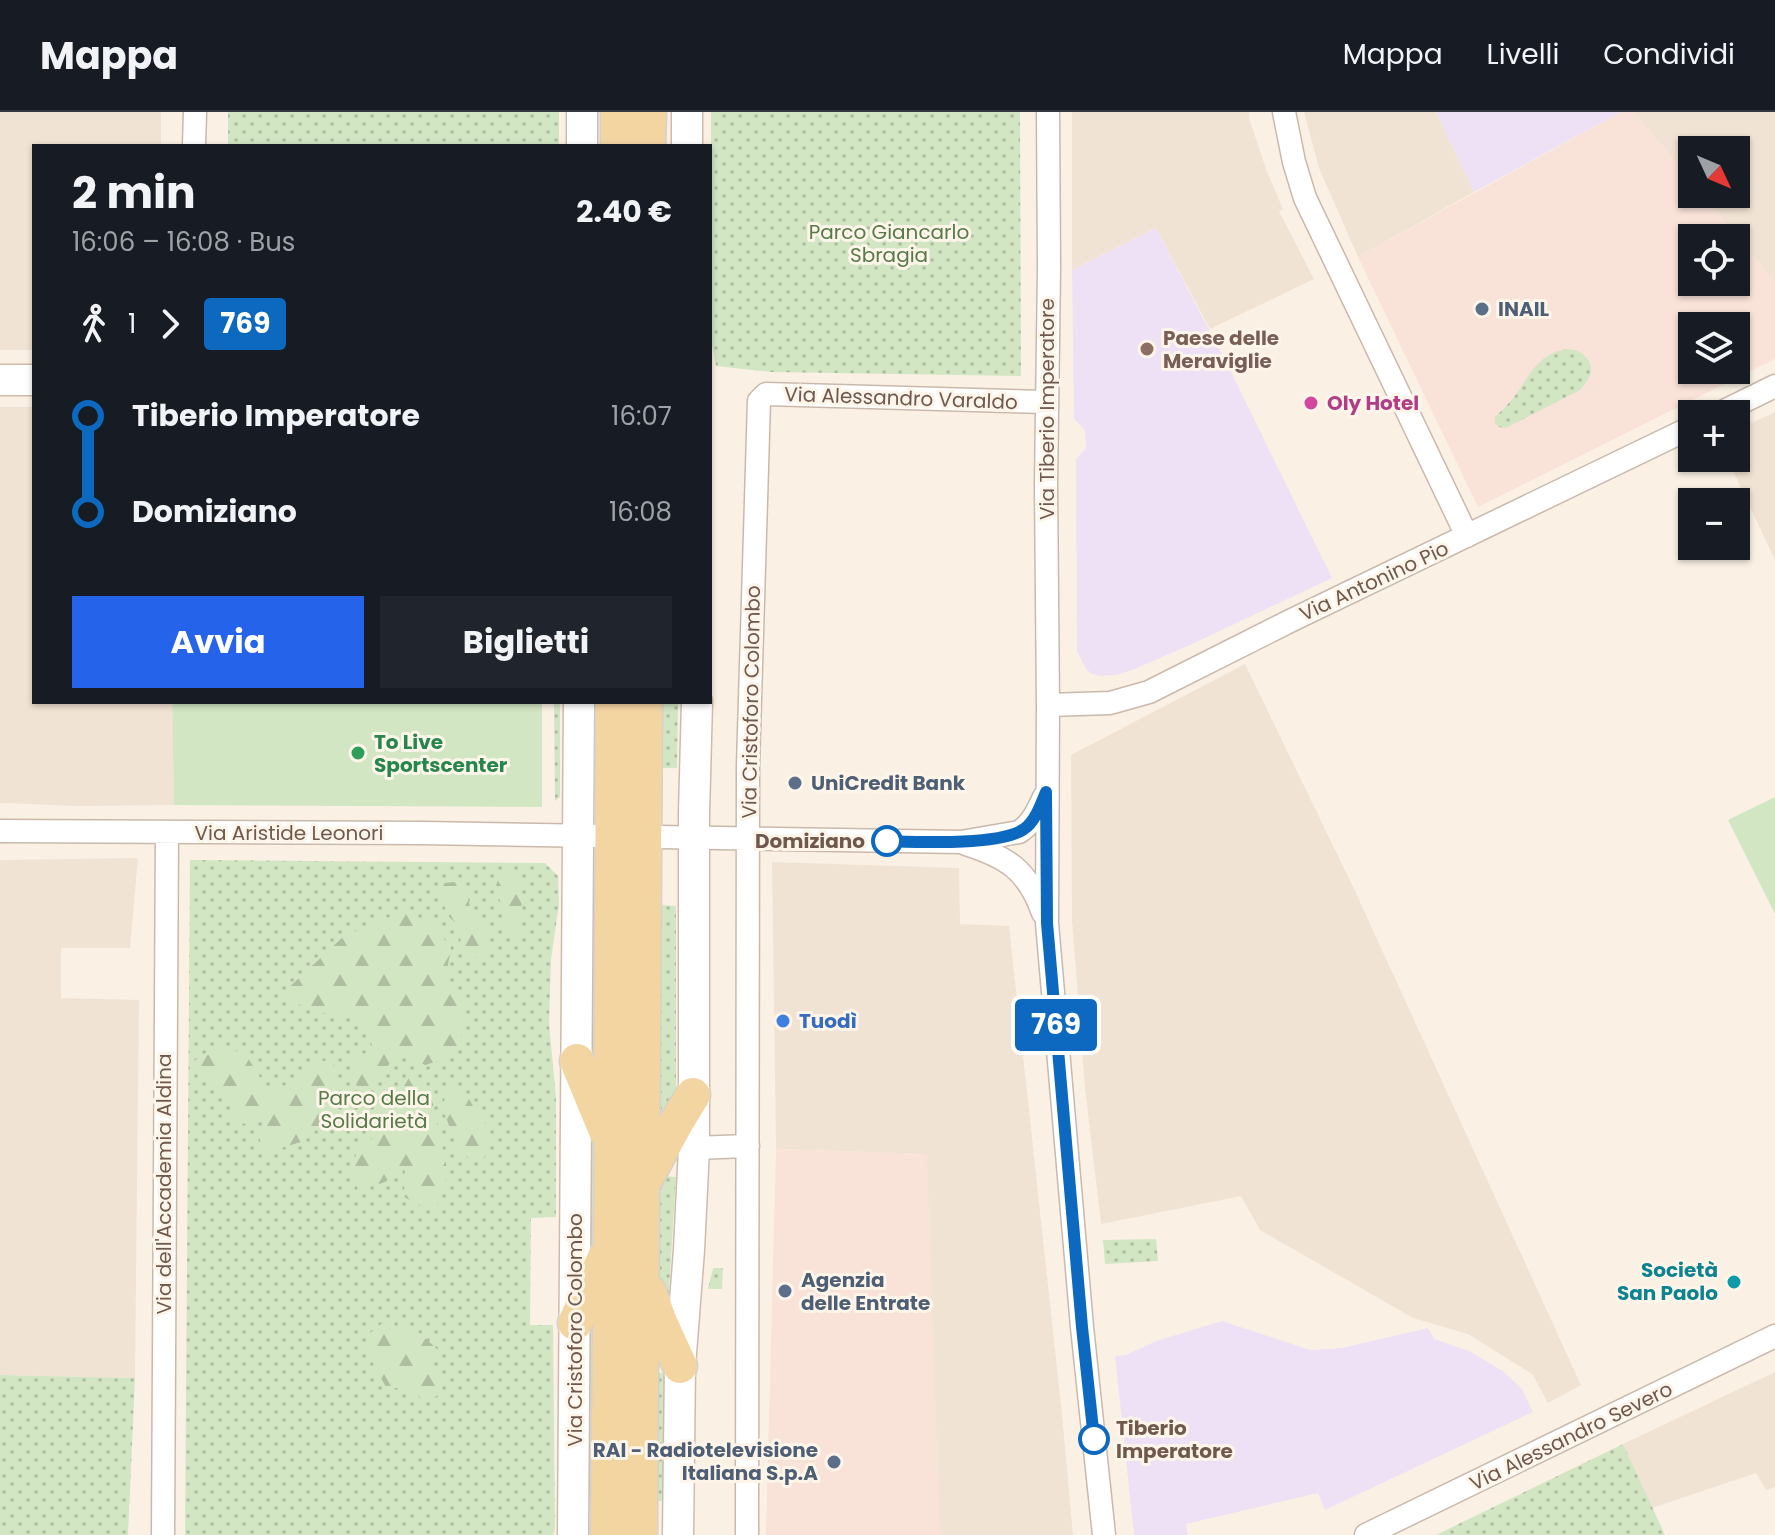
<!DOCTYPE html>
<html lang="it">
<meta charset="utf-8">
<style>
:root{--surface:#171b24;--page:#20242c;--text:#f1f3f6;--muted:#9ea1a6;--line:#363941;--accent:#2563eb}
body{margin:0;font-family:Poppins,sans-serif;background:var(--page);color:var(--text);height:100vh;display:flex;flex-direction:column;font-size:30px;white-space:nowrap}
*{box-sizing:border-box;margin:0}
p{font-size:26px;color:var(--muted)}
.icon{flex:none;width:44px;height:44px;fill:none;stroke:currentColor;stroke-width:2;stroke-linecap:round;stroke-linejoin:round}
.map{position:relative;flex:1;overflow:hidden}
.panel{position:absolute;left:32px;top:32px;width:680px;height:560px;display:flex;flex-direction:column;background:var(--surface);border-radius:0px;box-shadow:0 2px 6px #0004}
.panel>*{flex:none}
.badge{padding:0 16px;border-radius:6px;font-size:28px;line-height:52px}
.needle{width:52px;rotate:134deg}
.tools{position:absolute;left:1678px;top:24px;display:grid;gap:16px}
.tools a{display:grid;place-items:center;width:72px;height:72px;border-radius:0px;background:var(--surface);box-shadow:0 2px 6px #0004;font-size:40px}
.map>.badge{position:absolute;translate:-50% -50%;box-shadow:0 0 0 4px #fff}
.legs{display:flex;align-items:center;gap:12px;height:88px;padding:0 40px;font-size:26px}
.legs p{margin-inline-start:auto}
.summary{display:flex;align-items:center;justify-content:space-between;height:136px;padding:0 40px}
h1{font-size:44px;font-weight:700;line-height:60px}
.primary-button{display:flex;gap:16px;margin-top:auto;padding:16px 40px}
.primary-button a{flex:1;height:92px;border-radius:0px;background:var(--accent);color:#fff;font-size:32px;font-weight:700;line-height:92px;text-align:center}
.primary-button a+a{background:var(--page);color:var(--text)}
ul{padding:0 40px;list-style:none}
li{display:flex;align-items:center;gap:28px;height:96px;font-size:30px}
li i{display:grid;place-items:center;width:12px;height:100%;margin:0 10px;background:currentColor}
li i::after{content:'';width:20px;height:20px;margin:-10px;border:6px solid;border-radius:50%;background:var(--surface)}
li p{margin-inline-start:auto}
li:first-child i{background:linear-gradient(#0000 50%,currentColor 0)}
li:last-child i{background:linear-gradient(currentColor 50%,#0000 0)}
header{display:flex;align-items:center;gap:48px;box-sizing:border-box;height:112px;padding:0 40px;background:var(--surface);border-bottom:2px solid var(--line)}
header strong{font-size:38px}
nav{display:flex;gap:44px;margin-inline-start:auto;font-size:28px}
.map>svg:first-child{display:block}
.residential{fill:#f1e3d3}
.commercial{fill:#f9e2d8;fill-rule:evenodd}
.education{fill:#eee1f6}
.green{fill:url(#green-dots)}
.forest{fill:url(#forest-firs)}
.pitch{fill:#d2e6c4}
.lines{fill:none;stroke-linecap:round;stroke-linejoin:round}
.street-casing{stroke:#cab9ab;stroke-width:25}
.secondary-casing{stroke:#cfbbac;stroke-width:33}
.primary-casing{stroke:#d7d1cd;stroke-width:37}
.street{stroke:#fff;stroke-width:22}
.secondary{stroke:#fff;stroke-width:30}
.primary{stroke:#f3d5a2;stroke-width:34}
.line-1-casing{stroke:#fff;stroke-width:18}
.line-1{stroke:#0c69bf;stroke-width:12}
.service-dot{fill:#5c6f8a;stroke:#fdf5e9;stroke-width:3}
.education-dot{fill:#8d6e63;stroke:#fdf5e9;stroke-width:3}
.hotel-dot{fill:#d1479c;stroke:#fdf5e9;stroke-width:3}
.leisure-dot{fill:#2e9e5b;stroke:#fdf5e9;stroke-width:3}
.stop-1-dot{fill:#fff;stroke:#0c69bf;stroke-width:4}
.shop-dot{fill:#3f7fe0;stroke:#fdf5e9;stroke-width:3}
.culture-dot{fill:#0f9aa8;stroke:#fdf5e9;stroke-width:3}
.labels{text-anchor:middle;stroke-width:6;stroke-linejoin:round;paint-order:stroke}
.park-label{font-size:20px;fill:#567a48;stroke:#fdf5e9}
.service-label{font-size:20px;font-weight:bold;fill:#4e5e75;stroke:#fdf5e9;text-anchor:start}
.education-label{font-size:20px;font-weight:bold;fill:#785e54;stroke:#fdf5e9;text-anchor:start}
.street-label{font-size:20px;fill:#70594c;stroke:#fdf5e9}
.hotel-label{font-size:20px;font-weight:bold;fill:#b23c85;stroke:#fdf5e9;text-anchor:start}
.leisure-label{font-size:20px;font-weight:bold;fill:#27864d;stroke:#fdf5e9;text-anchor:start}
.stop-label{font-size:20px;font-weight:bold;fill:#70594c;stroke:#fdf5e9;text-anchor:end}
.shop-label{font-size:20px;font-weight:bold;fill:#366cbe;stroke:#fdf5e9;text-anchor:start}
.culture-label{font-size:20px;font-weight:bold;fill:#0d838f;stroke:#fdf5e9;text-anchor:end}
</style>
<header>
<strong>Mappa</strong>
<nav><a>Mappa</a><a>Livelli</a><a>Condividi</a></nav>
</header>
<div class="map">
<svg width="1775" height="1423" viewBox="0 0 1775 1423">
<defs>
<pattern id="green-dots" width="8" height="8" patternUnits="userSpaceOnUse" patternTransform="scale(2)"><rect width="8" height="8" fill="#d2e6c4"/><path d="M2 2h.1M6 6h.1" fill="none" stroke="#afbda1" stroke-width="1.8" stroke-linecap="round"/></pattern>
<pattern id="forest-firs" width="22" height="20" patternUnits="userSpaceOnUse" patternTransform="scale(2)"><rect width="22" height="20" fill="#d2e6c4"/><path d="M5 1l3.5 6h-7zM16 11l3.5 6h-7z" fill="#afbda1"/></pattern>
</defs>
<rect width="100%" height="100%" fill="#faf1e4"/>
<path class="residential" d="M0,0h161v34h-127v204h-34z
M1072,0h177v6l18,54 16,37 -4,2 35,68 -104,50 -54,-101 -84,42z
M1304,0h132l38,80 -116,65 -39,-89z
M1634,0h141v170l-73,-88h34v-44h-44v32z
M0,295h34v295h138l2,103 -95,1 -79,-3z
M1775,300v148l-48,-102h9v-28z
M1245,552l110,227 226,494 -33,18 -16,-29 -64,-40 -55,-16 -153,-88 -19,-34 -140,28 -16,-136 -13,-168 -1,-165z
M138,746l-8,90h-69v50l78,2 -4,378 -135,-3v-515z
M772,750l187,6 1,56 49,2 53,488 11,121h-134l-13,-381 -150,-5z
M1775,1260v115l-9,3 -10,-17 -104,35 -29,-64z"/>
<path class="commercial" d="M1621,0h13l58,70v12h10l73,88v77l-297,148 -120,-250zM1692,126h44v44h-44zM1692,214h44v44h-44z
M776,1037l151,5 13,381h-174z"/>
<path class="education" d="M1436,0h185l-147,80z
M1156,116l74,142 102,208 -142,67 -53,23 -20,7 -17,1 -8,-2 -6,-5 -9,-18 -1,-192 10,-11 -1,-18 -11,-11 -2,-149z
M1222,1209l88,29 32,-2 86,-20 6,11 35,12 34,20 19,18 11,23 -208,98 -7,-17 -132,31 2,11h-54l-19,-179 11,-1 30,-14z"/>
<path class="green" d="M228,0h331v34h-331z
M711,0h309l1,264 -250,-4 -55,-6 -5,-26z
M1566,237l9,1 8,4 6,7 2,7 -1,8 -5,8 -5,6 -74,38 -7,-1 -4,-4v-6c7,-6 13,-13 19,-20 16,-21 22,-42 52,-48z
M554,590h6v95l-5,4z
M660,590h18l-1,66h-17z
M190,748l355,3 13,13 1,28 -8,56 -2,64 7,73v120l-25,1 -1,107h23l2,204 -2,6h-368z
M660,793l16,1v192l-20,43z
M588,794h9l-2,188 -9,-28z
M587,993l10,31 -2,123 -9,27z
M659,1064l17,1 -9,147 -11,-37z
M1156,1127l2,22 -53,3 -2,-24z
M713,1156h10l-1,21h-14z
M594,1184l-1,204h-10l-1,-171z
M656,1261h10l-1,128h-10z
M0,1263l135,3 -7,157h-128z
M1623,1332l42,91h-229z"/>
<path class="forest" d="M512,755l9,9 1,56 -10,4 -6,-6 -2,-20 -9,-21 6,-19z
M456,770l12,15 4,21 16,12 3,17 -11,11 -11,-1 -8,-14 -3,-18 -10,-9 -9,-25 5,-8z
M404,799l31,14 16,24c-5,27 -9,30 12,50l2,30 -13,28 -27,8 -25,-13 -28,32 -11,7 -13,-17 8,-19 18,-3 -6,-20 -24,-18 -22,-1 -27,-10 -11,-11 60,-56z
M227,935l19,8 24,38 35,-18 14,-13 14,-3 5,30 -4,25 -30,27 -39,12 -6,-16 9,-18 -6,-8 -14,14 -12,-4 -11,-32 -29,-15 -1,-14z
M410,964l15,4 8,24 15,69 -11,33 -12,2 -21,-11 1,-29 -20,14 -26,8 -11,-17 12,-27 18,-11 -6,-16 15,-22 11,-1z
M459,975c9,7 10,13 16,22 14,21 22,22 10,48l-13,4 -14,-12 -16,-42 5,-15z
M381,1212l33,4 23,21 -6,21 9,9 3,13 -16,10 -22,-15 -18,2 -18,-33v-22z"/>
<path class="pitch" d="M172,590h370v105l-368,-2z
M1775,685v117l-47,-94z"/>
<g class="lines">
<defs>
<path id="street" d="M1048,0l1,156 -3,217 2,220 -1,218 35,404 22,208
M1284,0l10,50 11,36 162,338
M194,34l1,-34
M1718,302l57,-28
M1048,593l62,-2 39,-11 141,-71 402,-194
M0,719l422,2 539,9 58,-10c13,-8 19,-22 25,-35
M966,732c41,13 62,26 77,69
M694,1036l54,-2
M163,1423l4,-703
M747,1423l1,-770 11,-364 7,-7 280,8
M1366,1423l409,-199"/>
<path id="secondary" d="M687,0v34
M582,34v-34
M0,268h34
M573,1423l6,-833
M678,1423l2,-169 9,-116 5,-102v-335l3,-111"/>
<path id="primary" d="M618,34v-34
M648,34l1,-34
M577,949l29,70
M645,1068l31,-57 17,-28
M649,1180l10,28 21,46
M575,1211l30,-66
M608,1423l3,-293 2,-540
M640,1423l5,-833"/>
</defs>
<use href="#street" class="street-casing"/>
<use href="#secondary" class="secondary-casing"/>
<use href="#primary" class="primary-casing"/>
<use href="#street" class="street"/>
<use href="#secondary" class="secondary"/>
<use href="#primary" class="primary"/>
</g>
<g class="lines">
<defs>
<path id="line-1" d="M887,729c31,1 113,5 137,-12 11,-7 17,-25 22,-37l1,131 35,404 12,112"/>
</defs>
<use href="#line-1" class="line-1-casing"/>
<use href="#line-1" class="line-1"/>
</g>
<g class="service-dot">
<circle cx="1482" cy="197" r="8"/>
<circle cx="795" cy="671" r="8"/>
<circle cx="785" cy="1179" r="8"/>
<circle cx="834" cy="1350" r="8"/>
</g>
<circle class="education-dot" cx="1147" cy="237" r="8"/>
<circle class="hotel-dot" cx="1311" cy="291" r="8"/>
<circle class="leisure-dot" cx="358" cy="641" r="8"/>
<g class="stop-1-dot">
<circle cx="887" cy="729" r="14"/>
<circle cx="1094" cy="1327" r="14"/>
</g>
<circle class="shop-dot" cx="783" cy="909" r="8"/>
<circle class="culture-dot" cx="1734" cy="1170" r="8"/>
<g class="labels">
<g class="park-label">
<text x="889" y="127">Parco Giancarlo<tspan x="889" dy="23">Sbragia</tspan></text>
<text x="374" y="993">Parco della<tspan x="374" dy="23">Solidarietà</tspan></text>
</g>
<g class="service-label">
<text x="1498" y="204">INAIL</text>
<text x="811" y="678">UniCredit Bank</text>
<text x="801" y="1175">Agenzia<tspan x="801" dy="23">delle Entrate</tspan></text>
<text x="818" y="1345" text-anchor="end">RAI - Radiotelevisione<tspan x="818" dy="23">Italiana S.p.A</tspan></text>
</g>
<g class="education-label">
<text x="1163" y="233">Paese delle<tspan x="1163" dy="23">Meraviglie</tspan></text>
</g>
<g class="street-label">
<text transform="translate(901 286) rotate(2)" y="7">Via Alessandro Varaldo</text>
<text transform="translate(1047 297) rotate(-90)" y="7">Via Tiberio Imperatore</text>
<text transform="translate(1374 469) rotate(-25)" y="7">Via Antonino Pio</text>
<text transform="translate(751 590) rotate(-89)" y="7">Via Cristoforo Colombo</text>
<text x="289" y="728">Via Aristide Leonori</text>
<text transform="translate(164 1072) rotate(-90)" y="7">Via dell'Accademia Aldina</text>
<text transform="translate(575 1218) rotate(-90)" y="7">Via Cristoforo Colombo</text>
<text transform="translate(1571 1324) rotate(-26)" y="7">Via Alessandro Severo</text>
</g>
<g class="hotel-label">
<text x="1327" y="298">Oly Hotel</text>
</g>
<g class="leisure-label">
<text x="374" y="637">To Live<tspan x="374" dy="23">Sportscenter</tspan></text>
</g>
<g class="stop-label">
<text x="865" y="736">Domiziano</text>
<text x="1116" y="1323" text-anchor="start">Tiberio<tspan x="1116" dy="23">Imperatore</tspan></text>
</g>
<g class="shop-label">
<text x="799" y="916">Tuodì</text>
</g>
<g class="culture-label">
<text x="1718" y="1165">Società<tspan x="1718" dy="23">San Paolo</tspan></text>
</g>
</g>
</svg>
<div class="tools">
<a><svg class="needle" viewBox="-14 -14 28 28"><path d="M0-13l5 13h-10z" fill="#e53935"/><path d="M0 13l5-13h-10z" fill="#9ea1a6"/></svg></a>
<a><svg class="icon" aria-label="locate" viewBox="0 0 24 24"><circle cx="12" cy="12" r="6"/><path d="M12 2v4M12 18v4M2 12h4M18 12h4"/></svg></a>
<a><svg class="icon" aria-label="layers" viewBox="0 0 24 24"><path d="M12 4l9 5-9 5-9-5zM3 14l9 5 9-5"/></svg></a>
<a>+</a>
<a>−</a>
</div>
<b class="badge" style="left:1056px;top:913px;background:#0c69bf;color:#fff">769</b>
<section class="panel">
<div class="summary"><div><h1>2 min</h1><p>16:06 – 16:08 · Bus</p></div><b>2.40 €</b></div>
<div class="legs"><svg class="icon" aria-label="walk" viewBox="0 0 24 24"><circle cx="13" cy="4" r="2"/><path d="M13 8l-2 6 4 7M11 14l-3 7M7 12l3-4h3l4 4"/></svg>1<svg class="icon" aria-label="forward" viewBox="0 0 24 24"><path d="M9 5l7 7-7 7"/></svg><b class="badge" style="background:#0c69bf;color:#fff">769</b></div>
<ul>
<li><i style="color:#0c69bf"></i><b>Tiberio Imperatore</b><p>16:07</p></li>
<li><i style="color:#0c69bf"></i><b>Domiziano</b><p>16:08</p></li>
</ul>
<div class="primary-button"><a>Avvia</a><a>Biglietti</a></div>
</section>
</div>
